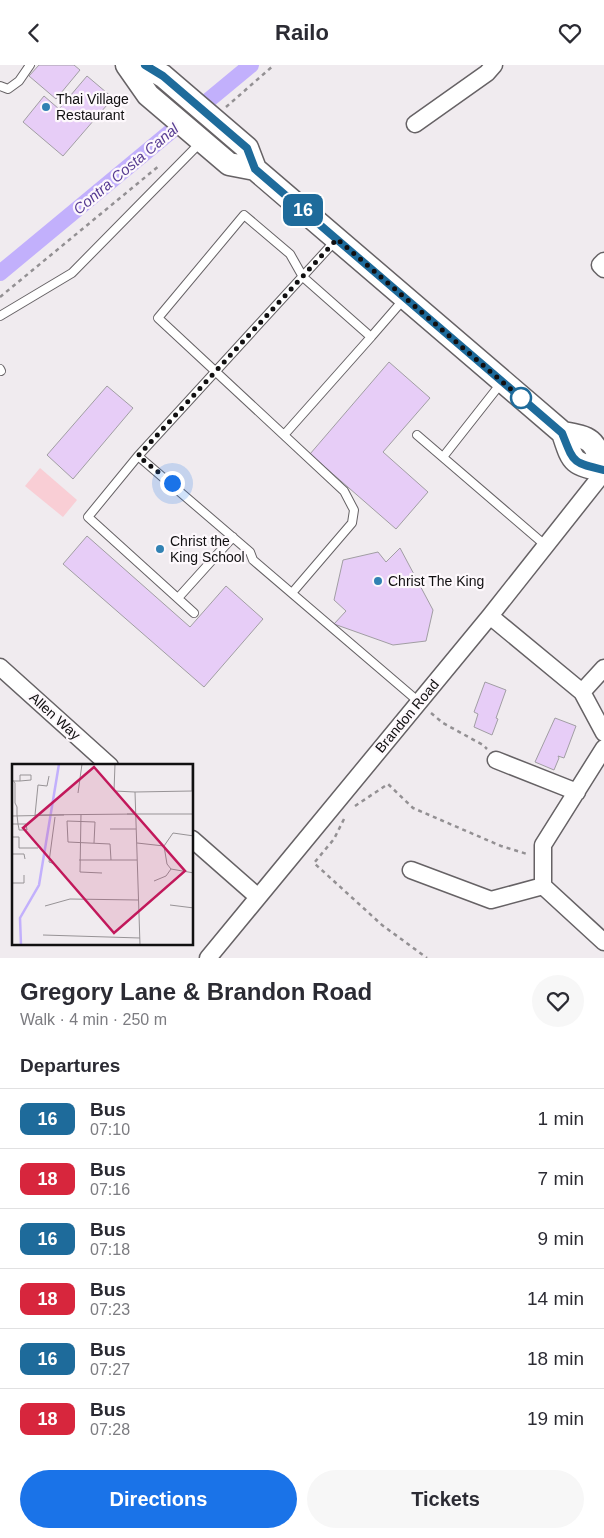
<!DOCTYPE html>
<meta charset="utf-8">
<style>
:root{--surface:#fff;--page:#f7f7f7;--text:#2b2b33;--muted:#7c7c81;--line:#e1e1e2;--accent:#1a73e8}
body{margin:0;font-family:Arial,sans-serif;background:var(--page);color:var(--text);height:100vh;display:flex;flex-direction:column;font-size:19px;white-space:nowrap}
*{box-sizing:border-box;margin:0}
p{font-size:16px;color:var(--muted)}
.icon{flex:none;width:28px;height:28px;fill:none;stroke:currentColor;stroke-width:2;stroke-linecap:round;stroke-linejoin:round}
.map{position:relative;height:893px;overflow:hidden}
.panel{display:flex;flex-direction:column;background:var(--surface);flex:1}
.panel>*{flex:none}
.badge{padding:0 10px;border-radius:8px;font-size:18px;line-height:32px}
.you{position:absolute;width:25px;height:25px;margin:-12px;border:4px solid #fff;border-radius:50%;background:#1a73e8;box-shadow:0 0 0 8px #1a73e833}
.map>.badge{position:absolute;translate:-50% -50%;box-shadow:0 0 0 2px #fff}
h2{padding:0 20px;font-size:19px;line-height:45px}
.round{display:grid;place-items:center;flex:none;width:52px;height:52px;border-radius:26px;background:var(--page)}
.summary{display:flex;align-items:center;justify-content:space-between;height:85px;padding:0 20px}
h1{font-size:24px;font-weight:700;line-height:38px}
.primary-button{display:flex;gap:10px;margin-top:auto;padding:10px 20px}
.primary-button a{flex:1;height:58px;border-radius:30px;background:var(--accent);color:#fff;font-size:20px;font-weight:700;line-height:58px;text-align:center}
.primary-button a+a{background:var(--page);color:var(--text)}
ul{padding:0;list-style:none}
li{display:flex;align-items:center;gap:15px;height:60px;padding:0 20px;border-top:1px solid var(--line)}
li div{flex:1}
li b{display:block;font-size:19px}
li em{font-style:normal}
li .badge{min-width:55px;font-weight:700;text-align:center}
header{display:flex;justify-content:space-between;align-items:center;height:65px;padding:0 20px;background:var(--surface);font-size:22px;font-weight:700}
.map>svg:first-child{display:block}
.green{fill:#f9ced5}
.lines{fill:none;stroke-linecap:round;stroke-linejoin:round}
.canal{stroke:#c2b0fc;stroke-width:16}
.building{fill:#e7cdf7;stroke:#a19ea3}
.service-casing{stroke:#666265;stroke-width:10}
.minor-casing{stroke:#666265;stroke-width:19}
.secondary-casing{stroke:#666265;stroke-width:25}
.path{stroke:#939093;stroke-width:2.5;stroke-dasharray:4 4;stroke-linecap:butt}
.service{stroke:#fff;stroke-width:8}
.minor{stroke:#fff;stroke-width:16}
.secondary{stroke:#fff;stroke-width:22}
.line-casing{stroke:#fff;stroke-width:11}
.line{stroke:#1e6b9b;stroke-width:8}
.walk{stroke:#111011;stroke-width:5;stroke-dasharray:0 9}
.poi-dot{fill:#3182b3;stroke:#fdf8fc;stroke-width:2}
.stop-dot{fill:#fff;stroke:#1e6b9b;stroke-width:2.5}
.labels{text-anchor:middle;stroke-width:4.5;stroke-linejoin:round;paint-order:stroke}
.poi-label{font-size:14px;fill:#111011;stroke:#fdf8fc;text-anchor:start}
.street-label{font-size:14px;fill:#111011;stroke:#fdf8fc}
.water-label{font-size:15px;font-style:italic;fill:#563b92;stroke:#fdf8fc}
.inset-river{fill:none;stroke:#c2b0fc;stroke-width:2.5}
.inset-road{fill:none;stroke:#979396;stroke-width:1}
.view{fill:#c2185b;fill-opacity:0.15;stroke:#c2185b;stroke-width:2.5}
.inset-edge{fill:none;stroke:#111011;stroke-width:2.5}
</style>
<header><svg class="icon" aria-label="back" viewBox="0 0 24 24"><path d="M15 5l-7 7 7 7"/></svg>Railo<svg class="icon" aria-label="heart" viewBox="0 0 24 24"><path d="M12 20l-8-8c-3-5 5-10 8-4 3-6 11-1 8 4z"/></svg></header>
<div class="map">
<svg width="604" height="893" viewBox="0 0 604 893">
<rect width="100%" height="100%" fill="#f0ebef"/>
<path class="green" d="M40,403l37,32 -14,17 -38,-31z"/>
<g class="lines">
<path class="canal" d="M0,208l251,-208"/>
</g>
<path class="building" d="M39,0h35l6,5 -24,29 -27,-23z
M87,11l26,22 -50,58 -40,-34 21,-26 15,13z
M389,297l41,36 -47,54 45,40 -32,37 -86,-75z
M107,321l26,22 -60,71 -26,-24z
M87,471l103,91 36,-41 37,33 -59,68 -141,-123z
M400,483l33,62 -7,31 -33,4 -59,-21 12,-13 -12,-11 9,-40 35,-8 8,10z
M485,617l21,8 -10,28 2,1 -6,16 -18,-8 4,-13 -4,-2z
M555,653l21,8 -12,32 -6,-2 1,2 -5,12 -19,-8z"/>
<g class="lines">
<defs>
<path id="service" d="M0,21l8,3 11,-8 11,-16
M0,251l72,-43 129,-131
M371,272l33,-38
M0,304l1,2
M284,370l87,-98 -68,-60 -13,-23 -46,-39 -86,103 186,173 10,19 -2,13 -60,70
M417,370l128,110
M138,391l112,96 3,8 166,142
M443,392l59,-75
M178,533l55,-61
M194,548l-106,-96 50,-61 198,-216"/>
<path id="minor" d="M415,59l72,-51 7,-8
M604,196l-4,4 4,4
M490,551l92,76 22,41
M0,602l110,99
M582,627l22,-24
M496,695l81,32
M192,774l66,58
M411,805l80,30 52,-14 61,56
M543,821v-41l61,-97
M208,893l282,-342 114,-144"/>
<path id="secondary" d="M127,0l21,30 81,69 26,5 308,264c10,30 9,31 41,37
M145,0l18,11 84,72 8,21
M563,368c29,5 30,6 41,34"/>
</defs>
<use href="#service" class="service-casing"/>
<use href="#minor" class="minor-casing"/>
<use href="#secondary" class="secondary-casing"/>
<path class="path" d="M226,42l48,-42
M0,232l160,-132
M431,648l12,10 40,22 4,4
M355,741l33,-22 25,24 88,38 26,8
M344,754l-10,20 -20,24 68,62 45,33"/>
<use href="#service" class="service"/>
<use href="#minor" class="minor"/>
<use href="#secondary" class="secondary"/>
</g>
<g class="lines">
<defs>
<path id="line" d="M145,0l18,11 84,72 8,21 307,264c12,30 10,30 42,37"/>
</defs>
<use href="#line" class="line-casing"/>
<use href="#line" class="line"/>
<path class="walk" d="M172,418l-34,-27 199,-217 184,159"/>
</g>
<g class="poi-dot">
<circle cx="46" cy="42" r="5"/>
<circle cx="160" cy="484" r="5"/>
<circle cx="378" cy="516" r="5"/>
</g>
<circle class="stop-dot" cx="521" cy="333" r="10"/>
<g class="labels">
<g class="poi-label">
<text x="56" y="39">Thai Village<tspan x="56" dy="16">Restaurant</tspan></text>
<text x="170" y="481">Christ the<tspan x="170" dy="16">King School</tspan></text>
<text x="388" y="521">Christ The King</text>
</g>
<g class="street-label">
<text transform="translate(55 651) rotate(42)" y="5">Allen Way</text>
<text transform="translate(407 651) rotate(-50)" y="5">Brandon Road</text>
</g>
<g class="water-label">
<text transform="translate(126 104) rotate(-40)" y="5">Contra Costa Canal</text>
</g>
</g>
<g transform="translate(12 699)">
<rect width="181" height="181" fill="#f0ebef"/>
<path class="inset-river" d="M9,181l-1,-27 19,-33 20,-121"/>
<path class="inset-road" d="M103,0l-1,27 21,1 57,-1v-27M0,15l3,4v20l2,4v8l1,9 1,5v1h8l-1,-6h-14M2,17h6l11,-1v-5h-11v6M123,28l5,153M66,29l4,-29M69,50l-1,58 22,1M115,50h67M23,51l3,-30 9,1 2,-10M23,51l101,-1M0,52l52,-1M98,65h26M0,73h7v11h19M82,79l1,-21 -28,-1 1,21 42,2 1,16M125,79l27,3 9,-13 21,3M152,82l3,18 4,5M0,90h12l1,5M67,96h58M43,100l-6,-2 6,-45M142,117l12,-5 5,-7 23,4M0,119h12v-8M158,141l24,3M33,142l25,-7 68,1M31,171l97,3"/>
<path class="view" d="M82,3l91,104 -71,62 -91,-105z"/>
<rect width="181" height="181" class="inset-edge"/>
</g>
</svg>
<div class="you" style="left:172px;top:418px"></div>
<b class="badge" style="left:303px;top:145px;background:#1e6b9b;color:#fff">16</b>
</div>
<section class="panel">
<div class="summary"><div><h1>Gregory Lane &amp; Brandon Road</h1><p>Walk · 4 min · 250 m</p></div><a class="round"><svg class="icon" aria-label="heart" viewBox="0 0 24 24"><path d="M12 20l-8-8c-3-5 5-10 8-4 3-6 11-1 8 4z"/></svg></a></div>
<h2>Departures</h2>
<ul>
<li><span class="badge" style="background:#1e6b9b;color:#fff">16</span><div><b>Bus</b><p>07:10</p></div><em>1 min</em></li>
<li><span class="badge" style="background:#d7263d;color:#fff">18</span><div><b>Bus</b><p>07:16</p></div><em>7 min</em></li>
<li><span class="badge" style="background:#1e6b9b;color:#fff">16</span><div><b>Bus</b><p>07:18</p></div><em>9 min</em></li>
<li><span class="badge" style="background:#d7263d;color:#fff">18</span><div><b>Bus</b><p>07:23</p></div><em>14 min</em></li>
<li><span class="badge" style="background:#1e6b9b;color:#fff">16</span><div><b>Bus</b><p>07:27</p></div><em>18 min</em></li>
<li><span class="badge" style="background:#d7263d;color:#fff">18</span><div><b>Bus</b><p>07:28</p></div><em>19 min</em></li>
</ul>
<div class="primary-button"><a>Directions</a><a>Tickets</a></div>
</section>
